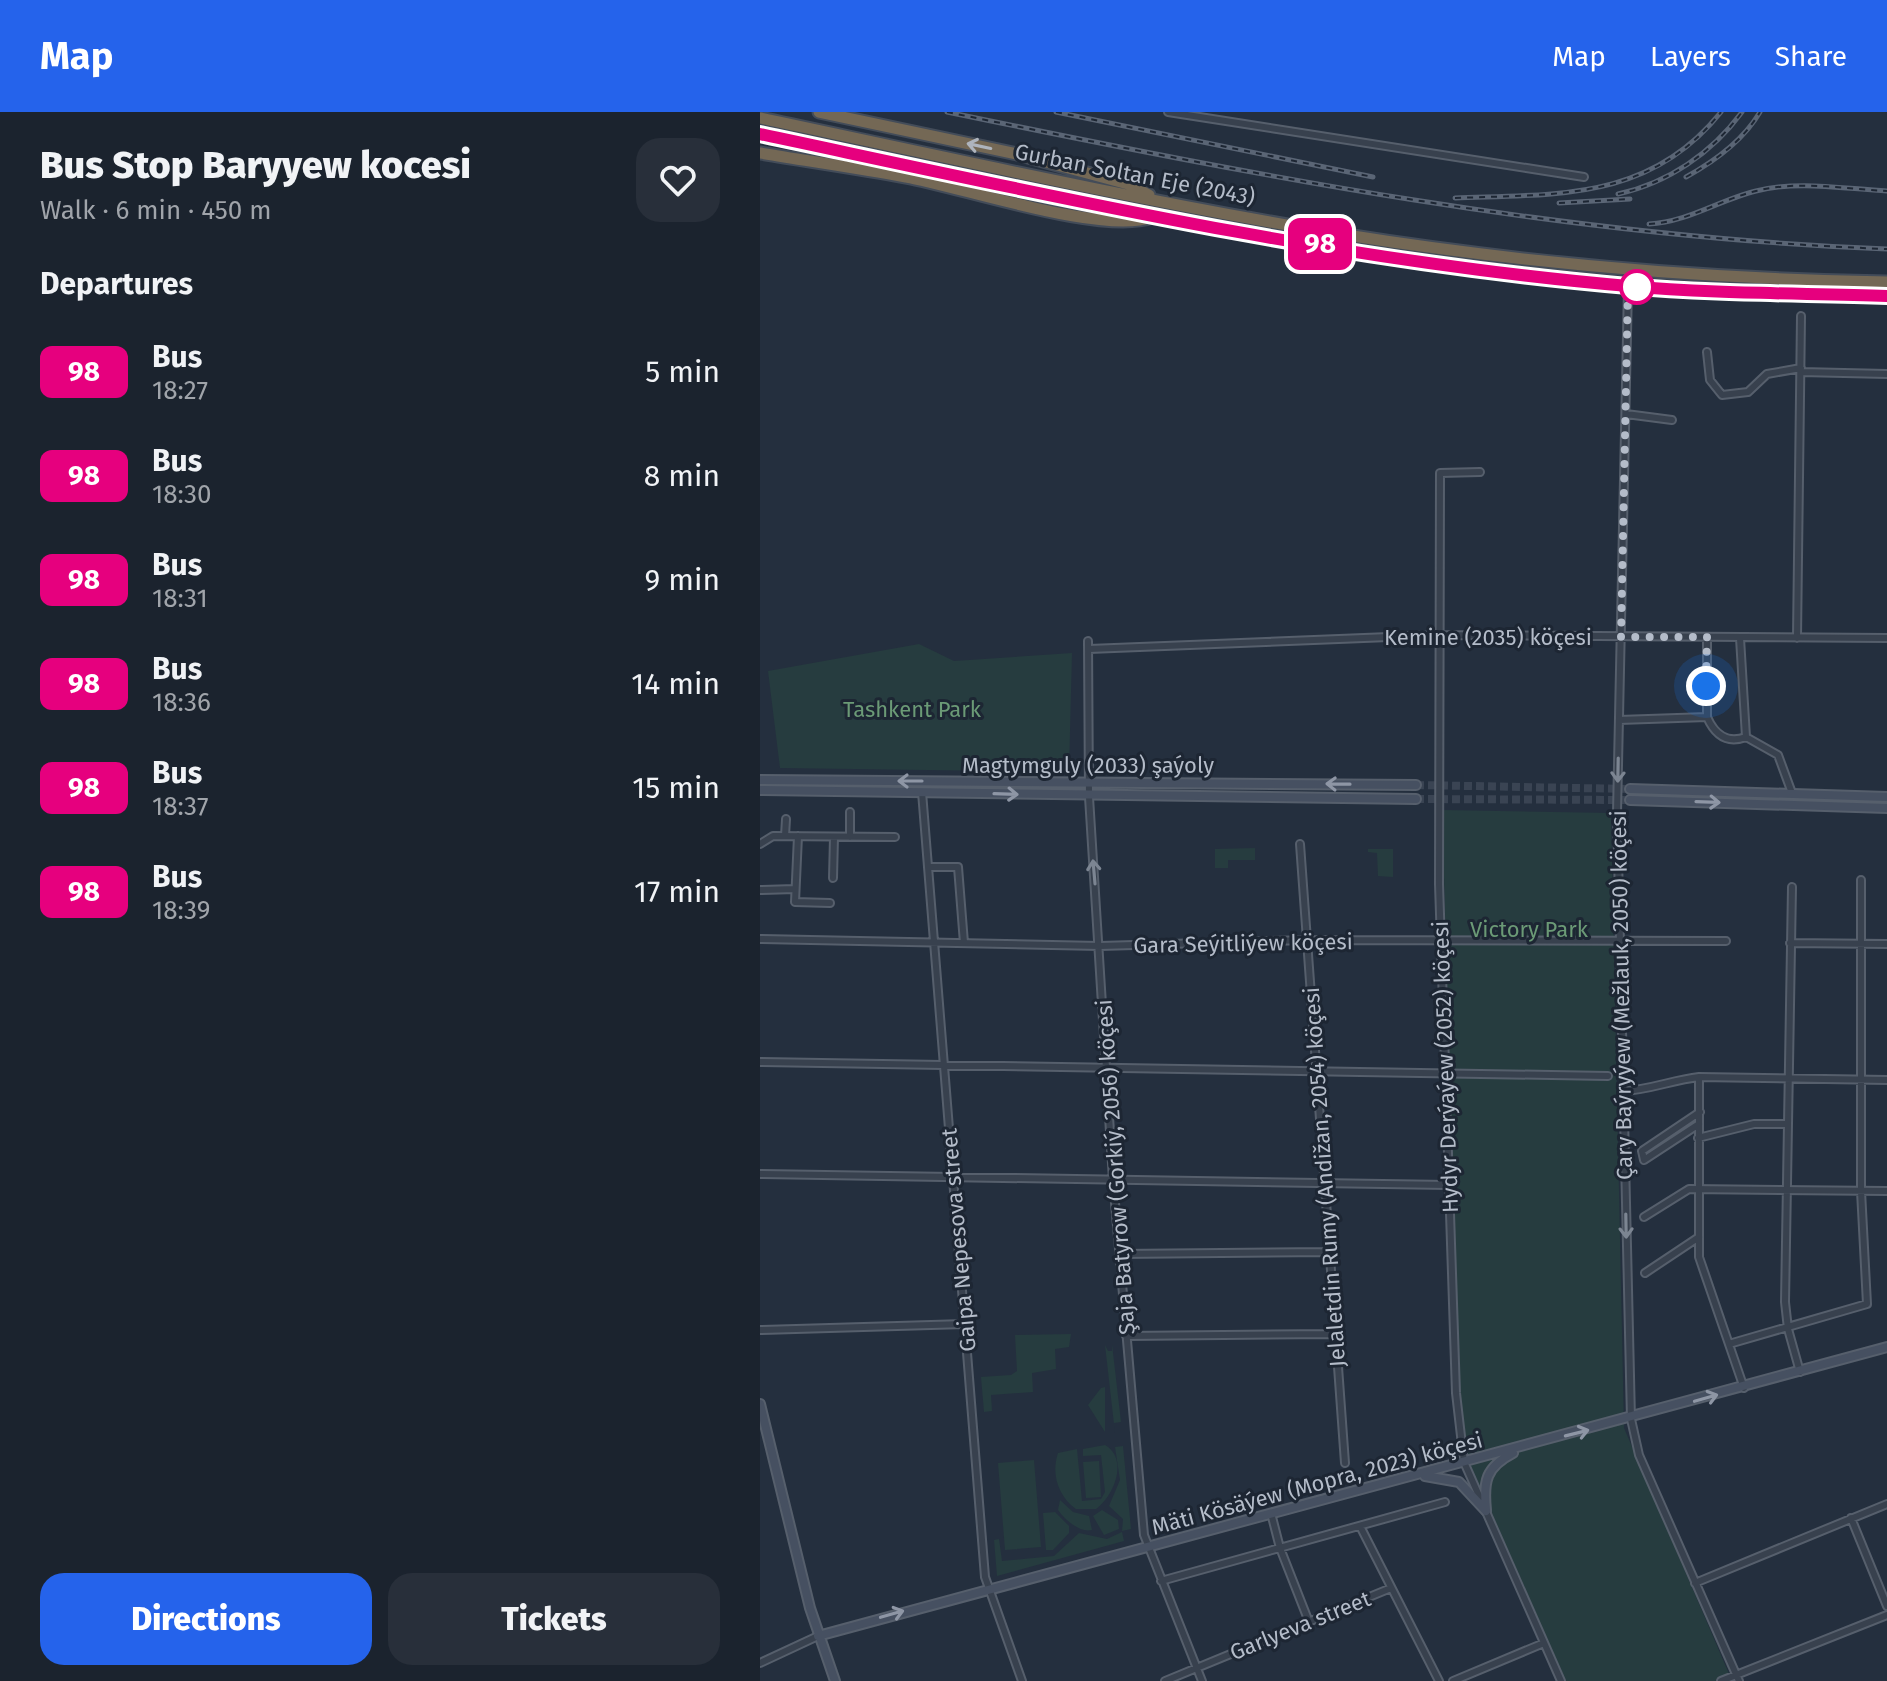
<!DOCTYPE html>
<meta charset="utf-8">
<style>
:root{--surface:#1b232e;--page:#282f3a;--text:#f1f3f6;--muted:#a0a4aa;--accent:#2563eb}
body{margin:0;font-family:"Fira Sans",sans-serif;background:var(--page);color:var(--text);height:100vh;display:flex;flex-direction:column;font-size:30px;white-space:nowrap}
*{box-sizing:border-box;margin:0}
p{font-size:26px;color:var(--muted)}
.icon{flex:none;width:44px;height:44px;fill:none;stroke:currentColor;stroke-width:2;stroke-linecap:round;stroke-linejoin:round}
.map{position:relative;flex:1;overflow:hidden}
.panel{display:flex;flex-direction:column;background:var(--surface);width:760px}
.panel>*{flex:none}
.badge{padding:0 16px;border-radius:12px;font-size:28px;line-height:52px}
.you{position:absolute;width:40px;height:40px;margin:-20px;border:6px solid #fff;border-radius:50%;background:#1a73e8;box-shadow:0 0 0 12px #1a73e833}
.map>.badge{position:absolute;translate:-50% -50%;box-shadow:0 0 0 4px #fff}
h2{padding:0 40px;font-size:30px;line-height:72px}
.round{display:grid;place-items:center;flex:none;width:84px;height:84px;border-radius:24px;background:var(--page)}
.summary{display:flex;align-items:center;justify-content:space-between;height:136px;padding:0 40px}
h1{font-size:38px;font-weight:800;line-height:60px}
.cta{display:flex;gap:16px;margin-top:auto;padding:16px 40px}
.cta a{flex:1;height:92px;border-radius:24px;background:var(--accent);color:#fff;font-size:32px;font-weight:800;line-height:92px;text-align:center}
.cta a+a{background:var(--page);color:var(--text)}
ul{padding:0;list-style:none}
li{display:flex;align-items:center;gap:24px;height:104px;padding:0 40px}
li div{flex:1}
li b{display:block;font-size:30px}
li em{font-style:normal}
li .badge{min-width:88px;font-weight:700;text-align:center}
header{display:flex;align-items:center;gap:48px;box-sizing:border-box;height:112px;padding:0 40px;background:var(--accent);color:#fff}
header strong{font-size:38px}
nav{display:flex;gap:44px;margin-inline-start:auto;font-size:28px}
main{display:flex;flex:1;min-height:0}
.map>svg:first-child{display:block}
.green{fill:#263c3f}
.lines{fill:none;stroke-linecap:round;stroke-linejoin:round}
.secondary-tunnel{stroke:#3a4453;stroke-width:8;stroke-dasharray:8 4;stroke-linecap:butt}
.street-casing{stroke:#565f6c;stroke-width:10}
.secondary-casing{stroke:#565f6c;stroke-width:12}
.highway-casing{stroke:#434c59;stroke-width:15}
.street{stroke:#38414e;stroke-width:6}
.secondary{stroke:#465061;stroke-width:8}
.highway{stroke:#746855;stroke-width:11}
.rail-casing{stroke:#5a6575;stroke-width:5}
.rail{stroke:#1d2633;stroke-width:2;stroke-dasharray:6;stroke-linecap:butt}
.oneway{stroke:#aeb4bd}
.oneway2{stroke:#7c8592}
.oneway3{stroke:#8e96a5}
.line-casing{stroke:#fff;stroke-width:18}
.line{stroke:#e6007e;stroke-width:12}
.walk{stroke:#b4bcc9;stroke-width:8;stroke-dasharray:0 14.4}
.stop-dot{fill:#fff;stroke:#e6007e;stroke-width:4}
.labels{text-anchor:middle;stroke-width:6;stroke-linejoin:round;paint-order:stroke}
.street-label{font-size:22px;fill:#b4bcc9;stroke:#1d2633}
.park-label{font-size:22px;fill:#6b9a76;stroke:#1d2633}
</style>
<header>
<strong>Map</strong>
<nav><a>Map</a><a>Layers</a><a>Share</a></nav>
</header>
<main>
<section class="panel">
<div class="summary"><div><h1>Bus Stop Baryyew kocesi</h1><p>Walk · 6 min · 450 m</p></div><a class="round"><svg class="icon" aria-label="heart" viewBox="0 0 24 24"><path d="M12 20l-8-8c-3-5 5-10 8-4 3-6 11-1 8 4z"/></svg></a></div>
<h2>Departures</h2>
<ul>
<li><span class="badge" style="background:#e6007e;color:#fff">98</span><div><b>Bus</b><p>18:27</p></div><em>5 min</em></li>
<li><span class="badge" style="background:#e6007e;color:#fff">98</span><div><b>Bus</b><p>18:30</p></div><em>8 min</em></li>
<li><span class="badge" style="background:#e6007e;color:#fff">98</span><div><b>Bus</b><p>18:31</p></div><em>9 min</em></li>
<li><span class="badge" style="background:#e6007e;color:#fff">98</span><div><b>Bus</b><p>18:36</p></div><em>14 min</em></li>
<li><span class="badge" style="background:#e6007e;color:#fff">98</span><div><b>Bus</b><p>18:37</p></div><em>15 min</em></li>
<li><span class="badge" style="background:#e6007e;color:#fff">98</span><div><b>Bus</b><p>18:39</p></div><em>17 min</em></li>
</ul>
<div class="cta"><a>Directions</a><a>Tickets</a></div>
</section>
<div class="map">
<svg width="1127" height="1569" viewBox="0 0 1127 1569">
<rect width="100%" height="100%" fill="#242f3e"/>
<path class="green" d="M159,532l35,17 118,-8 -3,119 -289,-4 -12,-97z
M682,698l169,3 13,615 108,253h-166l-101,-228 -6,-67z
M495,736v12h-27v8h-13v-19z
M608,737h25v28l-15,-1 -1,-23 -9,-1z
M311,1222l-2,13 -14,2 1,20 -24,4 1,19 -42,3 1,16 -8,1 -3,-35 30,-2 6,-4 -2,-36z
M352,1232l9,78 -7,1 1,10 -10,-88 3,6h4z
M345,1275v45l-17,-27 13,-17z
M345,1333c24,14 9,51 -9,64h-20c-18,-13 -25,-35 -18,-56l19,-4 5,52 19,-2 4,-7 -4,-37 -18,1v-7z
M363,1334l8,83 -9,2 1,-12 -14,-13 11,-26 -5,-33z
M274,1348l7,87 -36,3 -7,-87z
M339,1349l2,36 -15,1 -3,-36z
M300,1388l13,12 16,4 3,14c-12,3 -27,-10 -34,-20z
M342,1398l16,10 1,9 -15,6 -11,-19z
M295,1400l14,14v7l-16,17h-7l-3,-37z
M362,1420l2,9 -127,35 -3,-36 5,-1 3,22 52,-5 25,-23 28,6z"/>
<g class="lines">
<path class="secondary-tunnel" d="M656,673l214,4
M656,687l214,1"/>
<defs>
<path id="street" d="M408,0l416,65
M868,175l-11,526 14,606 8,36 100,226
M947,240l3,28 12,15 26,-3 19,-18 34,-6
M1041,260l86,2
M866,302l46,6
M720,360l-40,1 -1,411 17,509 8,69 97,219
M980,526l6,99 32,18 14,38
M1037,526l4,-322
M328,529l1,156 24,383 31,355 58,146
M329,537l350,-14 448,3
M947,605c8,18 20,27 39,20
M859,608l88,-3v-80
M162,680l63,785 37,104
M25,724l1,-17
M38,724l-3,66 35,1
M90,725v-25
M0,732l13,-8 122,1
M540,732l45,619
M168,755h30l6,76
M73,766l1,-41
M1032,775l-7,415 3,27 12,43
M0,778l35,-1
M0,827l340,7 208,-6 418,1
M1030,831l97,1
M0,950l848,14
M939,965v180l45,131
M863,979c27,-1 49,-11 76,-14l188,3
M939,1012l-55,36 -2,-9 58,-39
M938,1026l56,-14h32
M0,1062l688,11
M884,1105l45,-28 198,2
M359,1142l209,-2
M885,1161l54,-36
M0,1218l205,-6
M366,1224l207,-2
M969,1232l138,-40 -6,-113v-311
M511,1401l9,35 29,74
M1091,1406l36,88
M600,1414l79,155
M401,1469l284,-79
M935,1471l192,-79
M0,1551l58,-27
M405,1569l226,-93
M693,1569l91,-38
M961,1569l166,-66"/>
<path id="secondary" d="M0,668l656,5
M870,677l257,8
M0,678l656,9
M870,688l257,8
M0,1292l50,204 25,73
M665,1364l34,6 27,29
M726,1398c-3,-29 0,-43 27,-57
M58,1524l1069,-289"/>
<path id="highway" d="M59,0l198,42 111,30 21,11
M0,6c193,41 386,84 580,116 181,29 364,45 547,48
M0,22c287,60 575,127 868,152 85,8 173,7 259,10
M0,41c48,8 97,15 146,24 56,10 197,58 246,40"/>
</defs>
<use href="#street" class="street-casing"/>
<use href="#secondary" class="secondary-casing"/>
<use href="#highway" class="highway-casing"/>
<use href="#street" class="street"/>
<use href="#secondary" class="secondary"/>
<use href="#highway" class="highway"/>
<defs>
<path id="rail" d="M187,0c311,64 622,125 940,137
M296,0l317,65
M926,65c29,-16 57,-36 74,-65
M858,82c50,-11 94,-41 124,-82
M695,86c102,-4 195,3 266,-86
M799,91l71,-4
M889,112c39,-2 70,-24 107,-33 42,-11 89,-2 131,0"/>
</defs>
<use href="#rail" class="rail-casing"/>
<use href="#rail" class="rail"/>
</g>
<defs><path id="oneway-shaft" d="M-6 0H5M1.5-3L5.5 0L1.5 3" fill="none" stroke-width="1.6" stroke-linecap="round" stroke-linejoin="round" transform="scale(2)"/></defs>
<use class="oneway" href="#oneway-shaft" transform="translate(219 34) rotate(-168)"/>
<g class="oneway2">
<use href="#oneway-shaft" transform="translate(858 658) rotate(91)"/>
<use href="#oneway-shaft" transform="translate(334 760) rotate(-95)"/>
<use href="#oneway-shaft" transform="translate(866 1114) rotate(89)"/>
</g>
<g class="oneway3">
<use href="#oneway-shaft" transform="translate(150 669) rotate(-180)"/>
<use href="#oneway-shaft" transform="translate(578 672) rotate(-179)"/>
<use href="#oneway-shaft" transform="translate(246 682) rotate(2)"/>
<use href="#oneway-shaft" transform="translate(948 690) rotate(2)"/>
<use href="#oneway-shaft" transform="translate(946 1286) rotate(-16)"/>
<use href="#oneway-shaft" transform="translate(817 1321) rotate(-14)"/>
<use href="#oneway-shaft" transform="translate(132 1502) rotate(-16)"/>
</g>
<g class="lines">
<defs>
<path id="line" d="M0,22c287,61 575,127 868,152 85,8 173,7 259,10"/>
</defs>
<use href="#line" class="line-casing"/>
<use href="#line" class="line"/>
<path class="walk" d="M877,175l-9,-1 -7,351h86l-1,49"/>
</g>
<circle class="stop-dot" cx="877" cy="175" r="16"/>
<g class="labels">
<g class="street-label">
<text transform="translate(375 62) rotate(11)" y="8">Gurban Soltan Eje (2043)</text>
<text x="728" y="533">Kemine (2035) köçesi</text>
<text x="328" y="661">Magtymguly (2033) şaýoly</text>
<text transform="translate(483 831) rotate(-1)" y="8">Gara Seýitliýew köçesi</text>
<text transform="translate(861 883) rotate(-91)" y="8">Çary Baýryýew (Mežlauk, 2050) köçesi</text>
<text transform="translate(685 955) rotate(-92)" y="8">Hydyr Derýaýew (2052) köçesi</text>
<text transform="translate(355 1055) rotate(-94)" y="8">Şaja Batyrow (Gorkiý, 2056) köçesi</text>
<text transform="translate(564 1065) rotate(-94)" y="8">Jelaletdin Rumy (Andižan, 2054) köçesi</text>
<text transform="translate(198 1128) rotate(-95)" y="8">Gaipa Nepesova street</text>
<text transform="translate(557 1371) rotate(-15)" y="8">Mäti Kösäýew (Mopra, 2023) köçesi</text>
<text transform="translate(540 1513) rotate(-22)" y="8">Garlyeva street</text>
</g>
<g class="park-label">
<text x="152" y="605">Tashkent Park</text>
<text x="769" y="825">Victory Park</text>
</g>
</g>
</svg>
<div class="you" style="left:946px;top:574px"></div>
<b class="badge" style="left:560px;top:132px;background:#e6007e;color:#fff">98</b>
</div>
</main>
